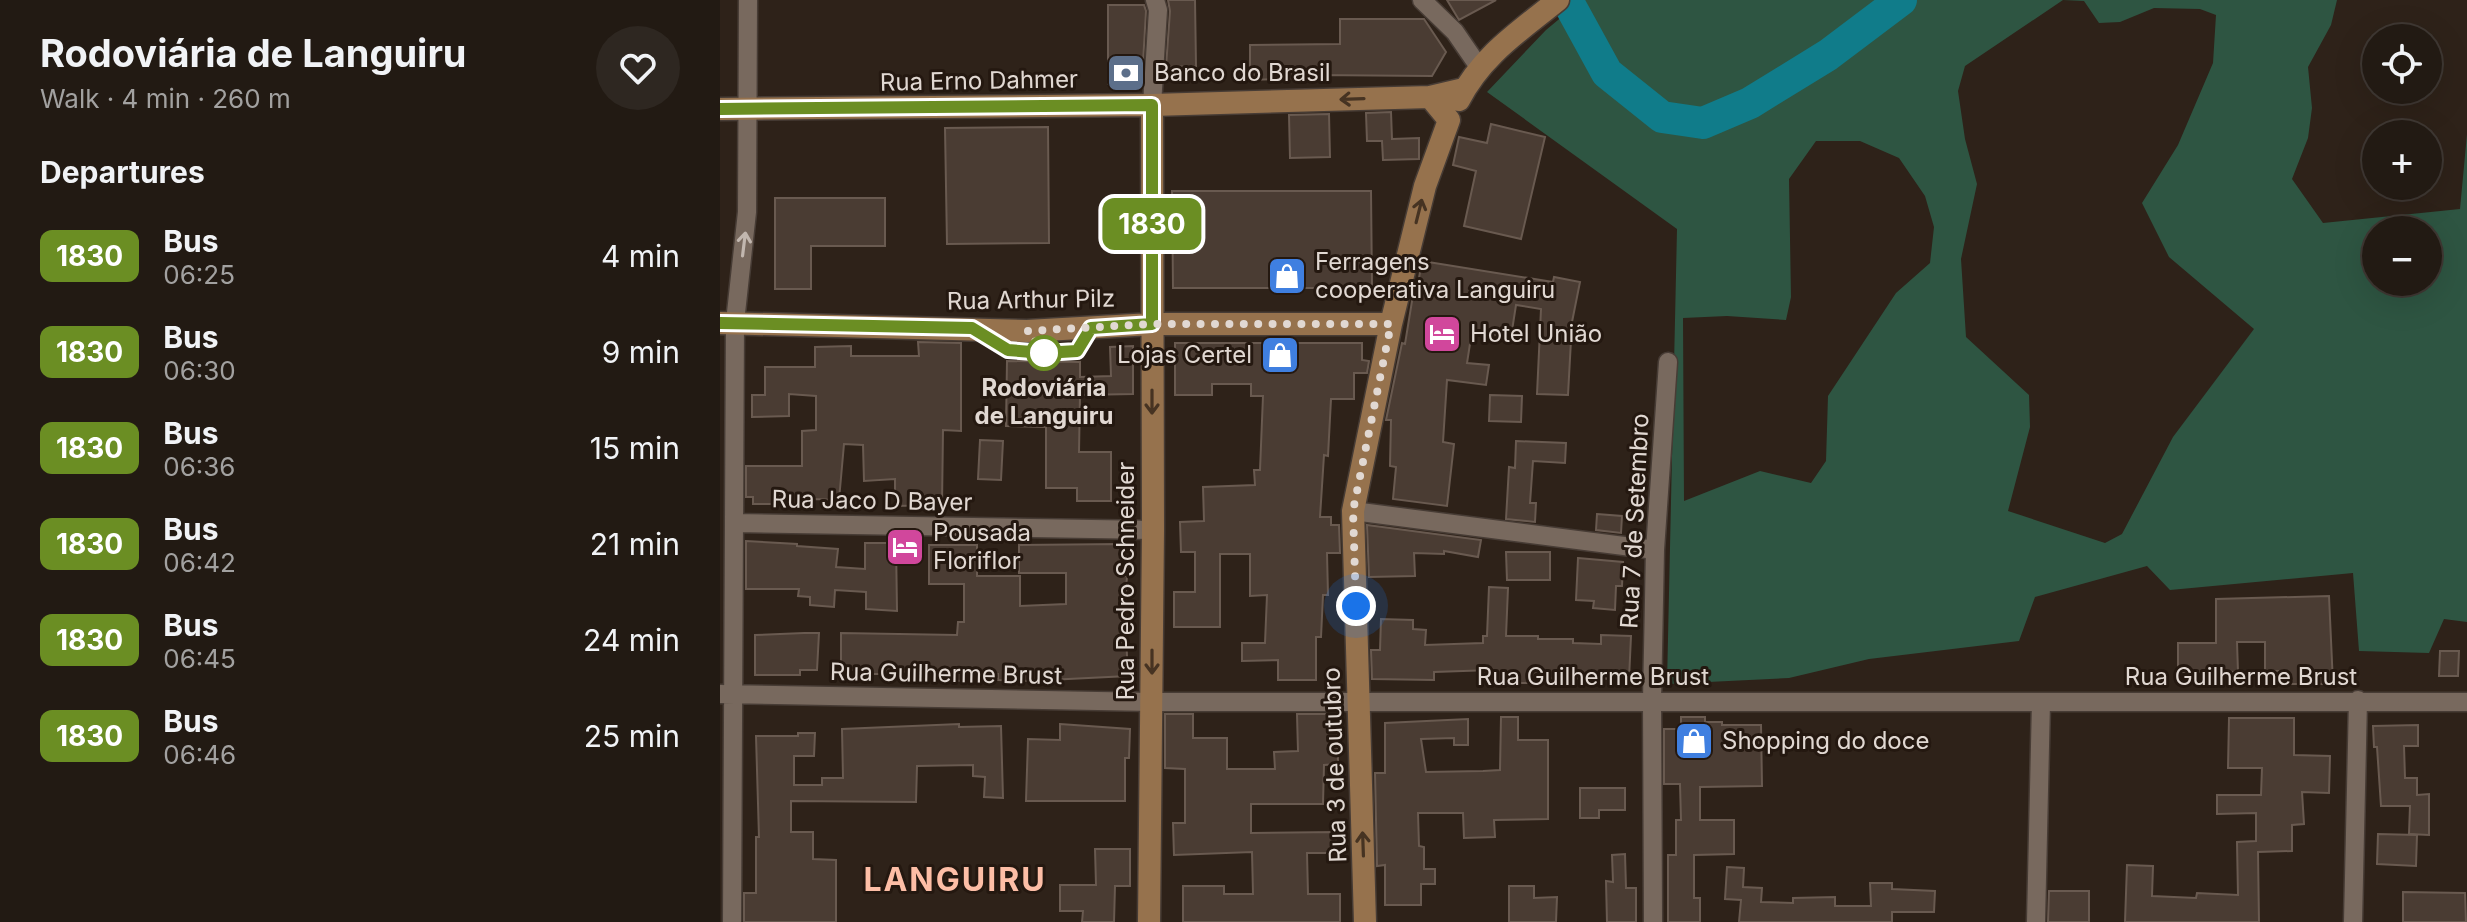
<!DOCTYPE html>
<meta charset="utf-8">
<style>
:root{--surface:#221a13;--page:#2e2721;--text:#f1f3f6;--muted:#a2a1a0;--line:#3f3833}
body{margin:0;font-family:Inter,sans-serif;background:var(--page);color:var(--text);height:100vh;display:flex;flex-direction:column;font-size:30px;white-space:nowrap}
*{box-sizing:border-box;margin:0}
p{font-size:26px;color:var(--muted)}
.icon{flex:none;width:44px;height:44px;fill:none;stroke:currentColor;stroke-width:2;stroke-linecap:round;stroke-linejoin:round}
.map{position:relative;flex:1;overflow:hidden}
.sheet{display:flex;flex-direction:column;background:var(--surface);width:720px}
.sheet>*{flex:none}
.badge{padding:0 16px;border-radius:12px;font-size:28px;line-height:52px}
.buttons{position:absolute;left:1642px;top:24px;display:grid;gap:16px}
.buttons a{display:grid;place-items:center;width:80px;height:80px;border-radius:50%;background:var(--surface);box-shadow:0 8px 32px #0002,0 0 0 2px var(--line);font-size:40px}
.you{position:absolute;width:40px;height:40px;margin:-20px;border:6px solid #fff;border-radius:50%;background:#1a73e8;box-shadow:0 0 0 12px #1a73e833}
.map>.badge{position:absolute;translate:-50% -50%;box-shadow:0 0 0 4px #fff}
h2{padding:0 40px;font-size:30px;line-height:72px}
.round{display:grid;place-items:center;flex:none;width:84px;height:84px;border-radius:42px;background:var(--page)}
.overview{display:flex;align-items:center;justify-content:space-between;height:136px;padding:0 40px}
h1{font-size:38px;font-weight:700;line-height:60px}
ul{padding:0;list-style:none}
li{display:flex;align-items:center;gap:24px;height:96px;padding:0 40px}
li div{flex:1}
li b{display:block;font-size:30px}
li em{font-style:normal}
li .badge{min-width:88px;font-weight:700;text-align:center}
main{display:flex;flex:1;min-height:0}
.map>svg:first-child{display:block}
.green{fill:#2e5542;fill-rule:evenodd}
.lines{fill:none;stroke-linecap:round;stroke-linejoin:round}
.river{stroke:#107c8a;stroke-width:32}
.building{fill:#4a3c33;stroke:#695a50;stroke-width:2}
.minor-casing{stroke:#473c35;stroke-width:21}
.major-casing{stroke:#473c35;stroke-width:25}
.minor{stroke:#78695e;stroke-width:18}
.major{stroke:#96724d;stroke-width:22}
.oneway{stroke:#463322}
.oneway2{stroke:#c2b7af}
.line-casing{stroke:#fff;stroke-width:18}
.line{stroke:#6b8e23;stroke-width:12}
.walk{stroke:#e1d8d2;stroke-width:8;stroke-dasharray:0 14.4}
.stop-dot{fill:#fff;stroke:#6b8e23;stroke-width:4}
.labels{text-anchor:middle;stroke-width:6;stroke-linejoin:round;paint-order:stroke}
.poi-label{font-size:24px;fill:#e1d8d2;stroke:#241810;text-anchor:start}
.street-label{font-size:24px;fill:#e1d8d2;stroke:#241810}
.stop-label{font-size:24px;font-weight:bold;fill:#e1d8d2;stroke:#241810}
.district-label{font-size:32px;font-weight:bold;letter-spacing:2px;fill:#fdbea6;stroke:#241810}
</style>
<main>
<section class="sheet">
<div class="overview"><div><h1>Rodoviária de Languiru</h1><p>Walk · 4 min · 260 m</p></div><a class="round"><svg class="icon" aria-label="heart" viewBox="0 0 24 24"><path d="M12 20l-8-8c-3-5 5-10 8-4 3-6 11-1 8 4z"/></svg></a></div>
<h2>Departures</h2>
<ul>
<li><span class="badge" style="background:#6b8e23;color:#fff">1830</span><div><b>Bus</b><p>06:25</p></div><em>4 min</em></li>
<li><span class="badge" style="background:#6b8e23;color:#fff">1830</span><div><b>Bus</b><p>06:30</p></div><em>9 min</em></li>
<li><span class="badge" style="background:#6b8e23;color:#fff">1830</span><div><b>Bus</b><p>06:36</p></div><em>15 min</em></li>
<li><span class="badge" style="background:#6b8e23;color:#fff">1830</span><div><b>Bus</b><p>06:42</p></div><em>21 min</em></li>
<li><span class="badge" style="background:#6b8e23;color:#fff">1830</span><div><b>Bus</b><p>06:45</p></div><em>24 min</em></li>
<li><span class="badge" style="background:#6b8e23;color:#fff">1830</span><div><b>Bus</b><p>06:46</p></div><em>25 min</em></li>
</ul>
</section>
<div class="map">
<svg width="1747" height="922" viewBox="0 0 1747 922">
<rect width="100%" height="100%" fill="#2e2219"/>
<path class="green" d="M862,0h755l-6,25 -23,42 4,41 -4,30 -16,41 31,44 137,-14 7,-75v488l-23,-3 -15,34 -70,-2 -6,-78 -183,17 -23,-24 -112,31 -16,44 -150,18 -80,19 -122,6 10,-455 -190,-137 59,-62zM1343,0l21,1 15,22 21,-1 34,-14 46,1 16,6 -3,48 -35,82 -36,58 27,54 85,72 -81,108 -51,97 -17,9 -97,-32 22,-84 -1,-32 -63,-58 -5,-78 16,-75 -12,-45 -7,-48 7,-25zM1096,141h44l39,17 26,38 9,31 -4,36 -34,30 -68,103 -2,65 -15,22 -51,-12 -76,30 -1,-183 44,-2 59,4 5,-23 -2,-118zM1656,230h52v52h-52z"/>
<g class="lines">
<path class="river" d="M847,0l40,73 55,44 41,6 47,-20 78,-48 73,-55"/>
</g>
<path class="building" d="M448,0h27l1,66 -30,1 4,-56z
M727,0h49l-37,20z
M388,5h36l2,6 -4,69 -5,4h-29z
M620,19h84l22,33 -14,24 -118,-1v3l-64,2v-35l90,-1z
M671,112l1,27 27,-1v21l-36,1 -1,-19h-15l-1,-28z
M609,114l1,43 -40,1 -1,-43z
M771,124l54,13 -24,102 -57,-13 12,-55 -23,-6 6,-28 28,6z
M328,127l1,116 -102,1 -2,-116z
M452,191h199l1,97h-199z
M55,198h110v48h-74v43h-36z
M702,261l131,21 1,-5 26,5 -8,40 -4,73 -31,-1 4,-85 -25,-4 -5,32 -39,-6 -5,32 22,2 -3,20 -39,-5 -4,62 11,2 -7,62 -54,-7 3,-32 -6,-1 1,-46h-5l16,-77 3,1 8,-49h3z
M198,342l43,1v88l-18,-1 -1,75 -47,1v-27l-31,2 -1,-36 -19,-1 -5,56 -27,-1v5h-59v-7h-7v-31h56v-35l14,-1v-34l-27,-2v22l-37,1v-22h13v-28h50v-20l36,-1v10h68z
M455,343h187v17l7,1 -2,12h-13v26h-23l-3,57 -4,-1 -4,62h11v8h8l1,28h-13l1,42h-5l-2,42h-5v43h-38v-20l-36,1v-18h23l2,-48 -17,1v-42h-30v73h-46v-35h21v-40h-14l-1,-30 24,-1 -1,-34 52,-2 -1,-15h6l3,-74h-12v-12h-39v11h-37z
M413,346v48l-53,1 -1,57h32v49h-34v-13h-31v-61l-40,-1 1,-65 73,1v15l31,-1 -1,-29z
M770,395l32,1 -1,26 -32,-1z
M260,440l23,1 -2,39 -23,-1z
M796,441l50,2 -1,20 -32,-2 -3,42h6l-1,19 -29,-3 3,-52 6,1z
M877,514l25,2 -1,17 -25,-3z
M647,525l114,15 -3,17 -34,-6v3l-30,-1 1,23 -46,1z
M26,541l51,3v2l41,3 -2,18 29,2v-26h31l1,68 -31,-2v-17l-31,-2 -1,17 -24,-2v-8l-12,-1 1,-7h-53z
M401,544v32h6l-4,60h3l2,40 -100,5 -30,-1v-6l-34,-1v8l-24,-1v-7l-53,-2v3h-21v-4h-25v-37l116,2 1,-13h6v-38h-35v-39h48v31h43v30l46,-2v-31h-47v-28z
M786,552h44v28h-43z
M858,558l45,4 -1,24h-6l-1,24 -22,-2 1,-7 -18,-1z
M769,587l19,1 -2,48h32v3h35v4l28,1v-9l30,1 -2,43 -91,-1v5h-46v-13l-58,2v8l-62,-1 -1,-29h9l1,-31 32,1v9l13,1 -1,15 58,-2v-7h4z
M1609,596l4,88h-55v-13h-13v-29h-28l1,30h-60v-29h38v-44z
M84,633h15l-2,37h-17v5h-45v-40z
M1720,651h19l-1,25h-19z
M445,714h28v24h34v31h48l-1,-17 24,-1 -1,-37h29l1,7h10l1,43 -14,1 -1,39h-72v29l85,-1v21h-29l1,41h32v28h-157v-36h41v8h29l-1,-42 -78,3 -1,-32h12v-54l-20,-1z
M781,717h17v23h30v79l-54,1 1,17 -31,1 -1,-25h-45l1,33 5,1v22h11v15h-14v21h-36v-40l-8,1 -2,-93h10v-50l83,-4v26h-14v-7l-33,1 5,33 57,-1 17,-1z
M961,717h24v5h17v3h39l1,61 -62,1v33h34v34l-40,1v43h6v24h-32v-67h8v-35h5l-1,-36h-16v-55h17z
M1509,718h65v37l36,1 -1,37 -27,-1 2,32 -12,1v26l-34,1 1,70h-134l2,-57 26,1 -1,30 44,2 1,-5 41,2 -1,-53 19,-1v-28l-39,1v-19h44l1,-27h-34z
M239,724v3l42,-1 2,72 -19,-1 1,-20 -12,-1v-11l-56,1 -1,36 -125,-1v31h22v27l23,1v62h-92v-29h12v-56h3l-3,-101h42v-3h17l-1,23h-20v29h28v-7h21l-1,-49z
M340,724l70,5 -1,29h-4v43h-99l2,-62 32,1z
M1698,725v21h-14l1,32h12v17l12,-1v41l-20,-1 1,-28h-29l-4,-59h-3l-1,-21z
M860,788h45v22h-26v8h-19z
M1658,834l39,1 -1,31 -39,-2z
M375,849h35v37h-15l-1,36h-32l1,-11h-23v-26h36z
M905,854l1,34h10v34h-29l-1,-41 7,1 -1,-27z
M1007,867l17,1 -1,19 19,1 -1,14 32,1v-5l42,-1v9h36l-1,-23h22v6l43,2 -1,21h-42v10h-153l2,-22 -16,-1z
M789,886h25v12l23,-1 -1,25h-47z
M1329,891h40v31h-41z
M1683,892l62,1 1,29h-63z"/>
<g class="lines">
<defs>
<path id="minor" d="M702,0l33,32 24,35
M432,105l6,-95 -3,-10
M633,511l302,39
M15,523l418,7
M0,694l432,8h1315
M12,922l3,-600 12,-110 1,-212
M933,922l-1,-222 3,-150 13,-188
M1316,922l5,-220
M1633,922l5,-222"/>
<path id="major" d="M739,100c23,-45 61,-69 99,-100
M0,109l432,-4 278,-8 34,-8
M0,323l307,8 125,-7h239
M429,922l4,-392 -1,-425
M645,922l-12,-411 38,-187 34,-138 24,-66 -19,-23"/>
</defs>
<use href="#minor" class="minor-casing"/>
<use href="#major" class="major-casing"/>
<use href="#minor" class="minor"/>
<use href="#major" class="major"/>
</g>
<defs><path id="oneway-shaft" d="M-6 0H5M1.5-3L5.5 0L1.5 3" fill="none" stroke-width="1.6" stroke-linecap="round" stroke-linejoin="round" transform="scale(2)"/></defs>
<g class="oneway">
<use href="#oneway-shaft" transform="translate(632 99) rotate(178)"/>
<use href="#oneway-shaft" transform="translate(699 211) rotate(-76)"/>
<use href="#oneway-shaft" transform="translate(432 402) rotate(90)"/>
<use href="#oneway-shaft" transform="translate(432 662) rotate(90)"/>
<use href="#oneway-shaft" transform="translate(643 844) rotate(-92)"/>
</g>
<use class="oneway2" href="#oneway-shaft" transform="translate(24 244) rotate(-83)"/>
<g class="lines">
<defs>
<path id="line" d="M0,109l432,-4v219l-61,4 -14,23 -33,2 -36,-3 -36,-22 -252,-5"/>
</defs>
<use href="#line" class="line-casing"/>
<use href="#line" class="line"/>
<path class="walk" d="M324,353l-17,-22 125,-7h239l-38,187 3,95"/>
</g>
<defs>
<symbol id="bank-square" viewBox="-11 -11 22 22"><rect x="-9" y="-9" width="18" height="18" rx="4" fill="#5c6f8a" stroke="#241810"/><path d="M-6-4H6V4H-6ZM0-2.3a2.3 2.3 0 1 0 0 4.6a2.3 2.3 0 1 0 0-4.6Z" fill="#fff"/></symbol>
<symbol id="shop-square" viewBox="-11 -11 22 22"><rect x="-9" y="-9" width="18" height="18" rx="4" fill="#3f7fe0" stroke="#241810"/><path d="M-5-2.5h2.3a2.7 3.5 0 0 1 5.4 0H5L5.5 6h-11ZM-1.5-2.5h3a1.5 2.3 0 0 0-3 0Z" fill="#fff"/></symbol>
<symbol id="hotel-square" viewBox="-11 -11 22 22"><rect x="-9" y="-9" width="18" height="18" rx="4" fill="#d1479c" stroke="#241810"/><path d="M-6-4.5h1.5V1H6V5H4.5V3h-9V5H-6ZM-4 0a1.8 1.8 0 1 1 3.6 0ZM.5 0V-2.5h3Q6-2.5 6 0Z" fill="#fff"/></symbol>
</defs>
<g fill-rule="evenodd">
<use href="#bank-square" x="384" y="51" width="44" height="44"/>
<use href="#shop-square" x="545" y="254" width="44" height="44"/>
<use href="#hotel-square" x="700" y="312" width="44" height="44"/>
<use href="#shop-square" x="538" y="333" width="44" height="44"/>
<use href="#hotel-square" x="163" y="525" width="44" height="44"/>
<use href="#shop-square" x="952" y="719" width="44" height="44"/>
</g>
<circle class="stop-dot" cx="324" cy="353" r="16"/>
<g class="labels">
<g class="poi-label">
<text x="434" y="81">Banco do Brasil</text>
<text x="595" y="270">Ferragens<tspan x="595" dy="28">cooperativa Languiru</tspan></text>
<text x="750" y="342">Hotel União</text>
<text x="532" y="363" text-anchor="end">Lojas Certel</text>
<text x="213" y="541">Pousada<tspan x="213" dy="28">Floriflor</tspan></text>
<text x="1002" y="749">Shopping do doce</text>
</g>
<g class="street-label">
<text transform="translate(259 81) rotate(-1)" y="8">Rua Erno Dahmer</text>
<text transform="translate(311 300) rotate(-1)" y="8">Rua Arthur Pilz</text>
<text transform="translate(152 501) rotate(1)" y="8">Rua Jaco D Bayer</text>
<text transform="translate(915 521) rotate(-87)" y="8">Rua 7 de Setembro</text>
<text transform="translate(406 581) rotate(-90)" y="8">Rua Pedro Schneider</text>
<text transform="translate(226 674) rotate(1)" y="8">Rua Guilherme Brust</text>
<text x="873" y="685">Rua Guilherme Brust</text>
<text x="1521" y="685">Rua Guilherme Brust</text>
<text transform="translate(615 765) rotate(-92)" y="8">Rua 3 de outubro</text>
</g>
<g class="stop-label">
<text x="324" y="396">Rodoviária<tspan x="324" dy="28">de Languiru</tspan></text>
</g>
<g class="district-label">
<text x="235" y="891">LANGUIRU</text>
</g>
</g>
</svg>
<div class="buttons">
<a><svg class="icon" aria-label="locate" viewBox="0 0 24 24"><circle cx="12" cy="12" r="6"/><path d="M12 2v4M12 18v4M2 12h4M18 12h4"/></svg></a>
<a>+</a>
<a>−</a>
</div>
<div class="you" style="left:636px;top:606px"></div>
<b class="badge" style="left:432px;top:224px;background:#6b8e23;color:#fff">1830</b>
</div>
</main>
